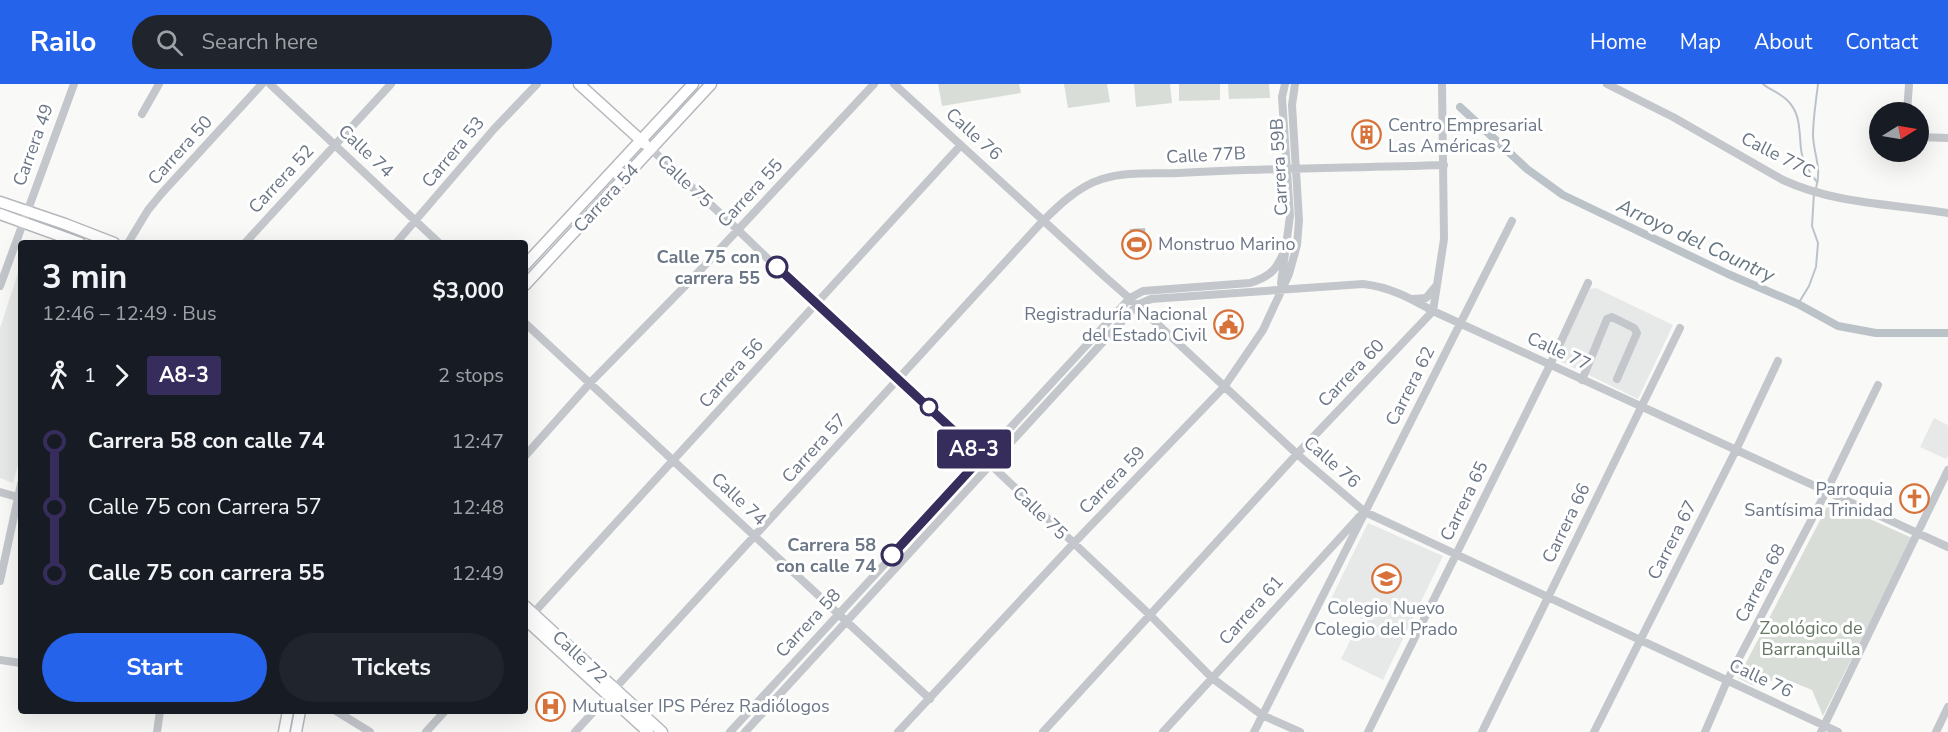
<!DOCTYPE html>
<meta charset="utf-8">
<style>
:root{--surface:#171b24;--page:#20242c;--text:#f1f3f6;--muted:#9ea1a6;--accent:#2563eb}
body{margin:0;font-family:"Nunito Sans",sans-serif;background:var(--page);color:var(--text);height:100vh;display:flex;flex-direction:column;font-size:22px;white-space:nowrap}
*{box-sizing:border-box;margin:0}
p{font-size:20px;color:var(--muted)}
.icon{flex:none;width:33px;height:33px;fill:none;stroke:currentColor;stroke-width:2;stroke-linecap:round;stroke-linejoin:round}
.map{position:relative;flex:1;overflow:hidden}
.drawer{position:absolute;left:18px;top:156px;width:510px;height:474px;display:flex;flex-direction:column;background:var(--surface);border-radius:6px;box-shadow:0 6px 24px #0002}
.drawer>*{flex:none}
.badge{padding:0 12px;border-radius:4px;font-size:21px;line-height:39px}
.needle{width:39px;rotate:79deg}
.buttons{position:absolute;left:1869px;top:18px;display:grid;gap:12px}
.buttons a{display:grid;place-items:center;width:60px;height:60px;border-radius:50%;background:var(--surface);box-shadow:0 6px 24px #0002;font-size:30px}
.map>.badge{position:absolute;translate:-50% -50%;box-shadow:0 0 0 3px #fff}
.legs{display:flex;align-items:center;gap:9px;height:66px;padding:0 24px;font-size:20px}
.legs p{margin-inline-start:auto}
.head{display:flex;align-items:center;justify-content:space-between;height:102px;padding:0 24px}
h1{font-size:33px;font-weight:700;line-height:45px}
.cta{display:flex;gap:12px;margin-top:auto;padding:12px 24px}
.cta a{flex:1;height:69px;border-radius:36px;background:var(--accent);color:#fff;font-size:24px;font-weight:700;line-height:69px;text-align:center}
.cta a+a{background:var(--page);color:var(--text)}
ul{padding:0 24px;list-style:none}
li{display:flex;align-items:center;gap:21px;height:66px;font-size:22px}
li i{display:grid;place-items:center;width:9px;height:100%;margin:0 8px;background:currentColor}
li i::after{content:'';width:15px;height:15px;margin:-8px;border:4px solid;border-radius:50%;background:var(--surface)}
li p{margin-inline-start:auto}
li:first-child i{background:linear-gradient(#0000 50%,currentColor 0)}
li:last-child i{background:linear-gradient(currentColor 50%,#0000 0)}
header{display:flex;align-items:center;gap:36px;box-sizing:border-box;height:84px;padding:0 30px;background:var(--accent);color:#fff}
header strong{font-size:28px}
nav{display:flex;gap:33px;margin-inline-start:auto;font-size:21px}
.search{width:420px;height:54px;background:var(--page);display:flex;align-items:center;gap:15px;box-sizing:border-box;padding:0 21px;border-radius:33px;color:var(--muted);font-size:22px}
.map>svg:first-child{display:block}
.built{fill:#e7e8e8}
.green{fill:#d8ded7}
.water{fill:#bbc3c9}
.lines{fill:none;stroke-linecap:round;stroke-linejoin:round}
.stream{stroke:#bbc3c9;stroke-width:2}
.canal{stroke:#bbc3c9;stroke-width:8}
.major-casing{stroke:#b4b8bd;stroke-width:13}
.minor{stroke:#c3c6ca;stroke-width:8}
.major{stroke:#fff;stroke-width:10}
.line-1-casing{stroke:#fff;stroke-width:14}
.line-1{stroke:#362d5c;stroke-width:9}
.stop-1-dot{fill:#fff;stroke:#362d5c;stroke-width:3}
.labels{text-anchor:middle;stroke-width:6;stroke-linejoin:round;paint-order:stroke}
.poi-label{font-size:18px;fill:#6b7686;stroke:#fff;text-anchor:start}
.street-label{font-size:18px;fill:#6b7686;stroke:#fff}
.stop-label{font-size:18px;font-weight:bold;fill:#6b7686;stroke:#fff;text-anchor:end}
.park-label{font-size:18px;fill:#667865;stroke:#fff}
.water-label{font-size:20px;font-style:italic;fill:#677780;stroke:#fff}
</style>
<header>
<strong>Railo</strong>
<div class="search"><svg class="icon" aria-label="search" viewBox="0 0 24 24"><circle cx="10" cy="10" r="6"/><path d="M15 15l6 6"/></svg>Search here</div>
<nav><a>Home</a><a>Map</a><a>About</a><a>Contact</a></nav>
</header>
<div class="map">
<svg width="1948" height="648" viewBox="0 0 1948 648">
<rect width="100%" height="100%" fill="#f9f9f7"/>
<path class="built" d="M21,180v190l-8,29 -13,-5v-150z
M1596,204l77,37 -35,74 -82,-40 34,-70z
M1934,334l14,7v31l-2,3 -26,-12z
M1368,439l75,33 -60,124 -42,-21 20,-41 -32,-15z"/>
<path class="green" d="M938,0h81l2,9 -79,13z
M1064,0h43l3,18 -42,6z
M1134,0h36l2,19 -36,4z
M1179,0h41v16l-41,1z
M1228,0h41l1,14 -41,1z
M1830,417l82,37 -89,178 -11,-26 -29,-12 -31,7 -14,-7z"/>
<path class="water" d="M1145,144l2,26h-12c-8,-9 -7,-14 -5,-25z"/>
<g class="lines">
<path class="stream" d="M1763,0c7,6 17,9 24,16 14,13 12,31 14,49 1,11 9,25 16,33
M1816,104c6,-19 -2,-33 -3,-52 0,-18 3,-34 5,-52
M1798,220l11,-18 7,-19 2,-24 -6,-17 2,-33"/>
<path class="canal" d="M1460,23l67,62 36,26 165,79 70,30 40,22 38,7h72"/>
<defs>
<path id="major" d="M579,0l66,60
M0,118l65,22 49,19
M0,130l80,29
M525,181l168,-181
M525,201l186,-201
M525,522l137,126
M525,535l123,113
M284,648l4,-21
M296,648l4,-21"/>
</defs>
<use href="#major" class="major-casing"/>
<path class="minor" d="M270,0l169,159
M894,0l210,192 33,29 160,149 68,58 473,220
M1607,0l66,33 110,63c52,24 109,24 165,33
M1907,28l2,-28
M142,30l17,-30
M1918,53l30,1
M651,65l87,81 78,75 175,160 160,151 61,62 50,37 38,17
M128,159l20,-33 14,-17 100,-109
M245,159l146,-159
M396,159l98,-114 43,-45
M1281,199l9,-67 -8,-119 3,-13
M0,202l74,-202
M1413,215l13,-1 10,-12
M525,239l405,376
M1582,296l25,-61 5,-2 22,11 3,5 -20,46
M525,372l65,-73 101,-103 183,-196
M0,408l21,6
M0,497l21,-97
M529,534l432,-473
M0,576l21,3
M336,627l34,21
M157,648l3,-21
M426,648l19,-21
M575,648l465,-508c18,-18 37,-37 62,-45 24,-8 52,-5 77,-6 89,-5 177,-5 265,-8
M730,648l400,-434 13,-7 107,-8c22,-7 27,-14 36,-36
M745,648l369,-402 23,-25 14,-6 212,-15c27,3 47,14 70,27l515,236
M898,648l175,-188 151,-157 39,-57 26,-56 8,-29 2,-25 -7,-115 3,-21
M1043,648l254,-278 136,-143 11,-72 -2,-155
M1163,648l197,-216
M1254,648l258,-511
M1368,648l182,-367 38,-82
M1482,648l198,-404
M1594,648l142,-282 42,-89
M1705,648l22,-51 99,-189 52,-107
M1821,648l127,-262
M1936,648l12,-25"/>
<use href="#major" class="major"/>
</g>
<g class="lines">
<defs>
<path id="line-1" d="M777,183l205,190 -90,98"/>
</defs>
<use href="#line-1" class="line-1-casing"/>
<use href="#line-1" class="line-1"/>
</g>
<defs>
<symbol id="building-ring" viewBox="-11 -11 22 22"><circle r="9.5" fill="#fff" stroke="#d6723a" stroke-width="1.5"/><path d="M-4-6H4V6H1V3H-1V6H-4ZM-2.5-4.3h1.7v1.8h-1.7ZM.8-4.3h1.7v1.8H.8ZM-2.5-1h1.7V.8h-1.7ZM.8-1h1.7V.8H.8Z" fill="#d6723a"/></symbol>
<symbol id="stadium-ring" viewBox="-11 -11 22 22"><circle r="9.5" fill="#fff" stroke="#d6723a" stroke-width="1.5"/><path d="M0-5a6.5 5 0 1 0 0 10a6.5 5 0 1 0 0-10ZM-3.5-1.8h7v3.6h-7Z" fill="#d6723a"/></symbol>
<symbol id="civic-ring" viewBox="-11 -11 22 22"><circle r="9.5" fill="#fff" stroke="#d6723a" stroke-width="1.5"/><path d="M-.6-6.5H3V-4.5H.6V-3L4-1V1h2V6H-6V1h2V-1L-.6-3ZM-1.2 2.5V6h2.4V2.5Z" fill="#d6723a"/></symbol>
<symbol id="church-ring" viewBox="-11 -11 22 22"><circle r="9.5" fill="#fff" stroke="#d6723a" stroke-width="1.5"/><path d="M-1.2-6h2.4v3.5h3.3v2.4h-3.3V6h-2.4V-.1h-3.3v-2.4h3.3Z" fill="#d6723a"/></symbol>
<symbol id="school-ring" viewBox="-11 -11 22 22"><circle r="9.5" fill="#fff" stroke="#d6723a" stroke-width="1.5"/><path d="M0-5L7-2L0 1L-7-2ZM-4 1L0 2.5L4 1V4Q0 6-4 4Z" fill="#d6723a"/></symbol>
<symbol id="hospital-ring" viewBox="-11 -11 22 22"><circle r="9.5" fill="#fff" stroke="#d6723a" stroke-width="1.5"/><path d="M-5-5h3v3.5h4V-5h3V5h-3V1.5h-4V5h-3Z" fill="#d6723a"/></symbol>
</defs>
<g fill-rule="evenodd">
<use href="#building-ring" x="1350" y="34" width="33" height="33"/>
<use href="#stadium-ring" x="1120" y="144" width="33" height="33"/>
<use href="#civic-ring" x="1212" y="224" width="33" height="33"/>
<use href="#church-ring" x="1898" y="398" width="33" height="33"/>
<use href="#school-ring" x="1370" y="478" width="33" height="33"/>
<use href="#hospital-ring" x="534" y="606" width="33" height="33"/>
</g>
<g class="stop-1-dot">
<circle cx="777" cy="183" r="10"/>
<circle cx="929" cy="323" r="8"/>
<circle cx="892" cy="471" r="10"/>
</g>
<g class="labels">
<g class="poi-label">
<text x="1388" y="47">Centro Empresarial<tspan x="1388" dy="21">Las Américas 2</tspan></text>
<text x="1158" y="166">Monstruo Marino</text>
<text x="1207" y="236" text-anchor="end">Registraduría Nacional<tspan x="1207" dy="21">del Estado Civil</tspan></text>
<text x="1893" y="411" text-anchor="end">Parroquia<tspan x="1893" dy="21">Santísima Trinidad</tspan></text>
<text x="1386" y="530" text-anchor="middle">Colegio Nuevo<tspan x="1386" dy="21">Colegio del Prado</tspan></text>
<text x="572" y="628">Mutualser IPS Pérez Radiólogos</text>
</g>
<g class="street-label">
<text transform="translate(974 50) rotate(42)" y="6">Calle 76</text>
<text transform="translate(33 61) rotate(-70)" y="6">Carrera 49</text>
<text transform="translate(180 66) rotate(-48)" y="6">Carrera 50</text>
<text transform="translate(366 67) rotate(43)" y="6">Calle 74</text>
<text transform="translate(453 68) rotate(-50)" y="6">Carrera 53</text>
<text transform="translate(1206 71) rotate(-3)" y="6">Calle 77B</text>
<text transform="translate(1778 71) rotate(27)" y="6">Calle 77C</text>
<text transform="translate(1279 83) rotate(-93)" y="6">Carrera 59B</text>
<text transform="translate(281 95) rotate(-47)" y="6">Carrera 52</text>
<text transform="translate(685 97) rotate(43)" y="6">Calle 75</text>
<text transform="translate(750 109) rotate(-47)" y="6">Carrera 55</text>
<text transform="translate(606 114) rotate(-47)" y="6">Carrera 54</text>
<text transform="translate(1559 267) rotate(25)" y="6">Calle 77</text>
<text transform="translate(731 289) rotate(-48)" y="6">Carrera 56</text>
<text transform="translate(1351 289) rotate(-46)" y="6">Carrera 60</text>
<text transform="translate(1410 302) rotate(-63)" y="6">Carrera 62</text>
<text transform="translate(814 364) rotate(-48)" y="6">Carrera 57</text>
<text transform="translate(1332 378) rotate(41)" y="6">Calle 76</text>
<text transform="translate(1112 396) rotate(-46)" y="6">Carrera 59</text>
<text transform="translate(739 415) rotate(43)" y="6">Calle 74</text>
<text transform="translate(1464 417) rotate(-64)" y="6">Carrera 65</text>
<text transform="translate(1040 429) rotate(44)" y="6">Calle 75</text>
<text transform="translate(1566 439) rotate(-64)" y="6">Carrera 66</text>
<text transform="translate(1672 456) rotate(-63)" y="6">Carrera 67</text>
<text transform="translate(1760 499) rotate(-62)" y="6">Carrera 68</text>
<text transform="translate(1251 526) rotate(-48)" y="6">Carrera 61</text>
<text transform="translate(808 539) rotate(-47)" y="6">Carrera 58</text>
<text transform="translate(580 573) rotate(43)" y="6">Calle 72</text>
<text transform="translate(1761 594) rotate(25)" y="6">Calle 76</text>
</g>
<g class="stop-label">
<text x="760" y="179">Calle 75 con<tspan x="760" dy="21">carrera 55</tspan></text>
<text x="876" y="467">Carrera 58<tspan x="876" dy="21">con calle 74</tspan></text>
</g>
<g class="park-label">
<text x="1811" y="550">Zoológico de<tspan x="1811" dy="21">Barranquilla</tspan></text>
</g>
<g class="water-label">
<text transform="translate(1696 156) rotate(25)" y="7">Arroyo del Country</text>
</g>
</g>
</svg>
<div class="buttons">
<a><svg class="needle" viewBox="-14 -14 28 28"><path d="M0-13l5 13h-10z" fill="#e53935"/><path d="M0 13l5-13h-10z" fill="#9ea1a6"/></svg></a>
</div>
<b class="badge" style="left:974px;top:365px;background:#362d5c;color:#fff">A8-3</b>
<section class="drawer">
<div class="head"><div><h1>3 min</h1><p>12:46 – 12:49 · Bus</p></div><b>$3,000</b></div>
<div class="legs"><svg class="icon" aria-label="walk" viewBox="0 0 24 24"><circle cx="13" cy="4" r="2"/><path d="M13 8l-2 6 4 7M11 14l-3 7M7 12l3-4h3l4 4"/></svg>1<svg class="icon" aria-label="forward" viewBox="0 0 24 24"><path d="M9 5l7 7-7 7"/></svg><b class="badge" style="background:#362d5c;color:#fff">A8-3</b><p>2 stops</p></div>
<ul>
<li><i style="color:#362d5c"></i><b>Carrera 58 con calle 74</b><p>12:47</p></li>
<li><i style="color:#362d5c"></i><span>Calle 75 con Carrera 57</span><p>12:48</p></li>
<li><i style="color:#362d5c"></i><b>Calle 75 con carrera 55</b><p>12:49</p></li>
</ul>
<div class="cta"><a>Start</a><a>Tickets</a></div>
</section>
</div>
